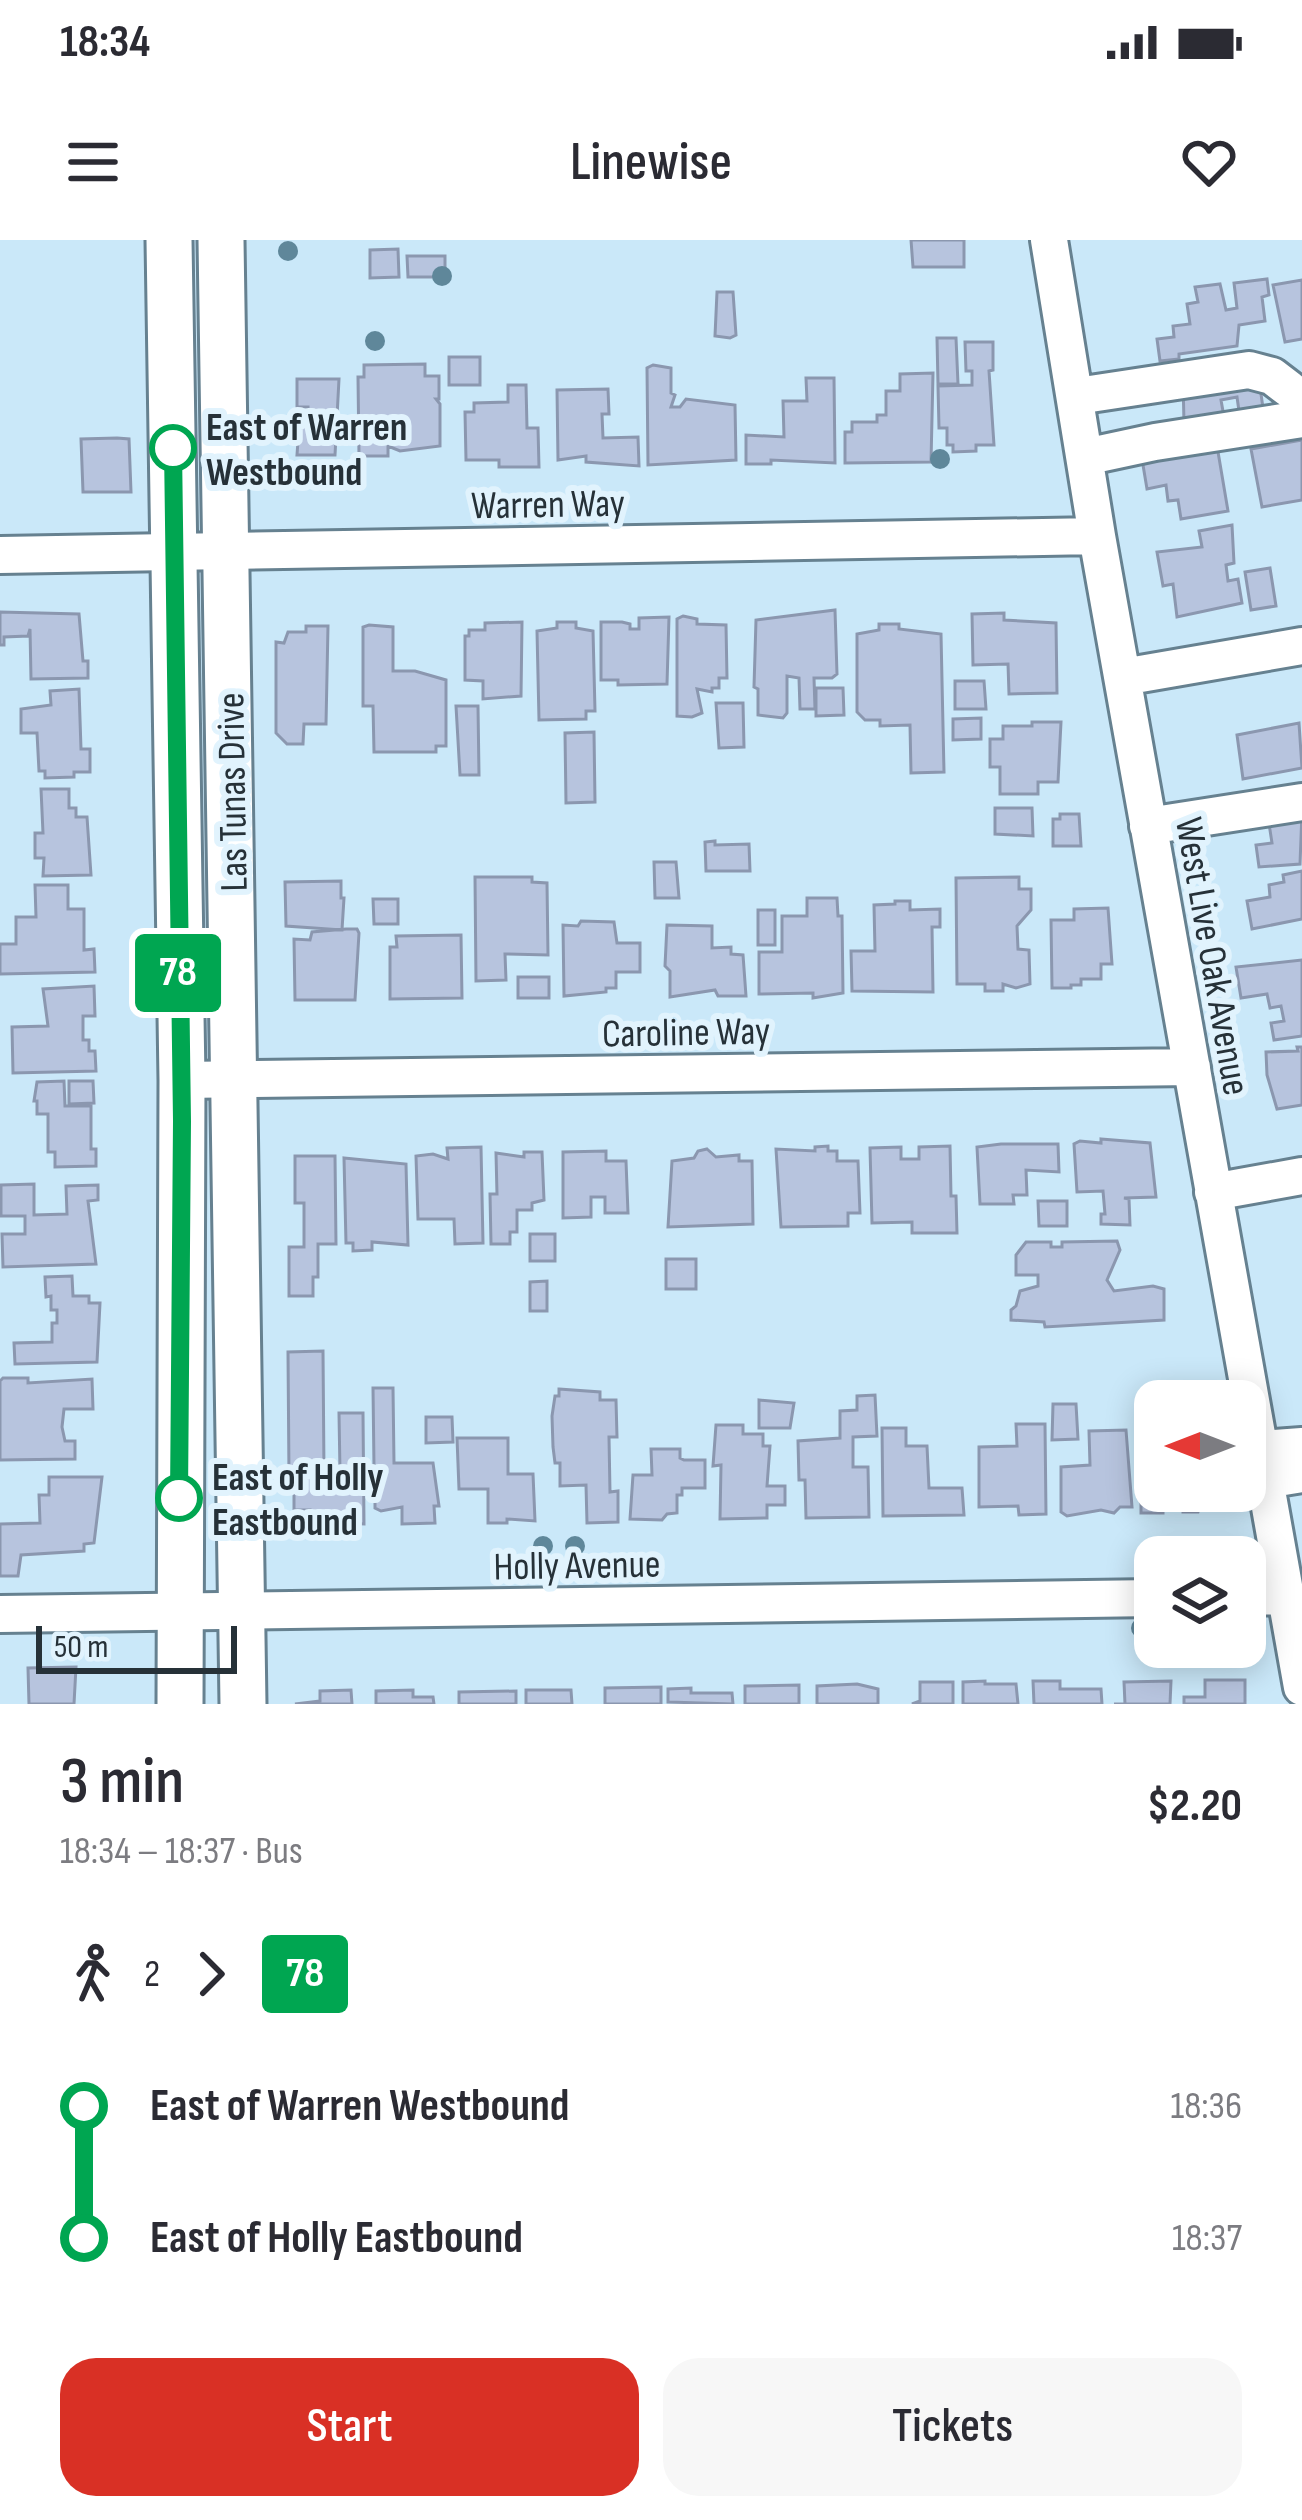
<!DOCTYPE html>
<meta charset="utf-8">
<style>
:root{--surface:#fff;--page:#f7f7f7;--text:#2b2b33;--muted:#7c7c81;--accent:#d93025}
body{margin:0;font-family:"Sofia Sans Condensed",sans-serif;background:var(--page);color:var(--text);height:100vh;display:flex;flex-direction:column;font-size:45px;white-space:nowrap}
*{box-sizing:border-box;margin:0}
p{font-size:39px;color:var(--muted)}
.icon{flex:none;width:66px;height:66px;fill:none;stroke:currentColor;stroke-width:2;stroke-linecap:round;stroke-linejoin:round}
.map{position:relative;height:1464px;overflow:hidden}
.drawer{display:flex;flex-direction:column;background:var(--surface);flex:1}
.drawer>*{flex:none}
.badge{padding:0 24px;border-radius:9px;font-size:42px;line-height:78px}
.needle{width:78px;rotate:270deg}
.buttons{position:absolute;left:1134px;top:1140px;display:grid;gap:24px}
.buttons a{display:grid;place-items:center;width:132px;height:132px;border-radius:24px;background:var(--surface);box-shadow:0 6px 30px #0003;font-size:60px}
.scale{position:absolute;left:36px;bottom:30px;width:201px;box-sizing:border-box;padding-left:12px;border:6px solid #263138;border-top:0;font-size:33px;line-height:42px;white-space:nowrap;color:#263138;-webkit-text-stroke:9px #e1f3fd;paint-order:stroke}
.map>.badge{position:absolute;translate:-50% -50%;box-shadow:0 0 0 6px #fff}
.legs{display:flex;align-items:center;gap:18px;height:132px;padding:0 60px;font-size:39px}
.legs p{margin-inline-start:auto}
.overview{display:flex;align-items:center;justify-content:space-between;height:204px;padding:0 60px}
h1{font-size:66px;font-weight:600;line-height:90px}
.cta{display:flex;gap:24px;margin-top:auto;padding:24px 60px}
.cta a{flex:1;height:138px;border-radius:36px;background:var(--accent);color:#fff;font-size:48px;font-weight:600;line-height:138px;text-align:center}
.cta a+a{background:var(--page);color:var(--text)}
ul{padding:0 60px;list-style:none}
li{display:flex;align-items:center;gap:42px;height:132px;font-size:45px}
li i{display:grid;place-items:center;width:18px;height:100%;margin:0 15px;background:currentColor}
li i::after{content:'';width:30px;height:30px;margin:-15px;border:9px solid;border-radius:50%;background:var(--surface)}
li p{margin-inline-start:auto}
li:first-child i{background:linear-gradient(#0000 50%,currentColor 0)}
li:last-child i{background:linear-gradient(currentColor 50%,#0000 0)}
.status{display:flex;justify-content:space-between;align-items:center;height:84px;padding:0 60px;background:var(--surface);direction:ltr}
.status svg{height:33px;fill:currentColor}
header{display:flex;justify-content:space-between;align-items:center;height:156px;padding:0 60px;background:var(--surface);font-size:54px;font-weight:600}
.map>svg:first-child{display:block}
.building{fill:#b7c4de;stroke:#8b97af;stroke-width:3}
.lines{fill:none;stroke-linecap:round;stroke-linejoin:round}
.minor-casing{stroke:#668190;stroke-width:42}
.major-casing{stroke:#668190;stroke-width:51}
.minor{stroke:#fff;stroke-width:36}
.major{stroke:#fff;stroke-width:45}
.tree{fill:#5f879a}
.line-1-casing{stroke:#fff;stroke-width:27}
.line-1{stroke:#00a651;stroke-width:18}
.stop-1-dot{fill:#fff;stroke:#00a651;stroke-width:6}
.labels{text-anchor:middle;stroke-width:12;stroke-linejoin:round;paint-order:stroke}
.stop-label{font-size:39px;font-weight:bold;fill:#263138;stroke:#e1f3fd;text-anchor:start}
.street-label{font-size:39px;fill:#263138;stroke:#e1f3fd}
</style>
<div class="status"><b>18:34</b><svg viewBox="0 0 49 12"><path d="M0 12V9h3v3zM5 12V6h3v6zM10 12V3h3v9zM15 12V0h3v12zM26 1h20v11H26zM47 4h2v5h-2z"/></svg></div>
<header><svg class="icon" aria-label="menu" viewBox="0 0 24 24"><path d="M4 6h16M4 12h16M4 18h16"/></svg>Linewise<svg class="icon" aria-label="heart" viewBox="0 0 24 24"><path d="M12 20l-8-8c-3-5 5-10 8-4 3-6 11-1 8 4z"/></svg></header>
<div class="map">
<svg width="1302" height="1464" viewBox="0 0 1302 1464">
<rect width="100%" height="100%" fill="#cae8f9"/>
<path class="building" d="M911,0h53v27h-51z
M398,9l1,28 -29,1v-28z
M407,16h38v15h-8v6h-29z
M1267,39l2,16 -7,2 3,24 -26,4 -2,21 -58,8v5l-19,2 -3,-22 17,-2 -1,-11 17,-2 -3,-20 11,-2 -3,-15 25,-3 6,26 11,-2 -3,-25z
M1302,40v59l-17,3 -12,-57z
M717,52h16l3,43 -6,3 -15,-2z
M937,98h19l2,46h-20z
M965,102h28v28l-4,1 5,74h-18v6l-23,1v-7h-6v-17h-8l-1,-42 34,-1v-14h-6z
M449,117h31v28h-31z
M425,124v12h14v23h-3l4,5v42l-40,5 -12,-5v10h-29l-1,-79h6v-12z
M653,125l18,3v25l4,2 -4,12h9l6,-8 49,6 1,55 -88,5 -1,-97z
M933,133l-2,89 -86,1v-31h7v-10h25v-7h9v-24h14v-17z
M806,138h28l1,85 -64,-3v4h-25v-29l38,2 -1,-36h24z
M297,139h42l-4,76h-38l3,-41h8v-7h-11z
M1259,140l4,28 -24,3 -2,-14 -16,3 3,17 -40,6 -1,-42z
M508,145h18l1,43h11l1,39h-40v-7h-33l-1,-48h9v-9l34,-1z
M608,149l1,25h-7l1,24 35,-1 1,29 -53,-4v-6l-28,4 -1,-70z
M117,198l12,1 2,53h-48l-2,-53z
M1216,200l12,71 -47,8 -3,-19 -10,1 -2,-16 -19,4 -6,-36z
M1302,200v60l-40,7 -11,-58z
M1232,285l2,38 -8,2 2,16 10,-2 4,24 -65,14 -4,-33 -10,2 -6,-34 45,-5 -3,-16z
M1270,328l6,38 -25,4 -6,-38z
M835,370l2,64 -5,4h-18l1,31h-15l-1,-31 -12,-2v37l-4,5 -25,-3v-26l-4,-2 2,-67z
M0,372l79,2 4,47h5v17l-57,1 -1,-50 -2,7 -24,1v8h-4z
M1004,373v7l52,3 1,70 -48,1 -1,-30 -35,1 -1,-51z
M683,376l14,3v5l29,1 1,53h-8v10h-7v4l-15,-3 5,24 -10,4 -15,-1v-97z
M669,377l-2,67 -49,1v-5h-17v-58h21l8,2v5h9v-11z
M522,382l-1,74 -38,3v-18l-18,-1v-44h4v-6h16v-7z
M557,382h19v6l17,3 2,80h-9v8l-47,1 -2,-89 20,-3z
M879,384h20v5l42,5 3,138 -33,1 -1,-48 -30,1v-6h-15l-8,-8v-78l22,-4z
M369,385l24,2v44h22l31,9v66h-10v6h-62l-1,-46h-10v-79z
M306,386h22l-2,98h-22l-1,20h-16l-11,-11v-91l8,1 4,-11h18z
M955,441h29l2,28h-31z
M816,448h27l1,27 -28,1z
M79,449l2,60h9v23h-16v5l-29,1v-7h-6l-2,-38h-16v-24l30,-4 -1,-14z
M716,463h27l1,44 -25,1z
M456,466h22l1,69h-19z
M981,478v21l-28,1v-21z
M1032,482h29l-3,60h-20v12h-38v-27h-10v-28h13v-13h29z
M1299,483l3,45 -59,11 -6,-44z
M594,492l1,70 -29,1 -1,-70z
M41,549h28v19h7v9h11l4,58 -48,1 1,-18h-9v-25h8z
M995,568h37l1,28 -38,-2z
M1302,572l-2,52 -41,3 -3,-22 16,-2 -4,-26z
M1060,574h19l2,32h-28v-27h7z
M715,601v4l34,-1 1,27h-44l-1,-29z
M654,622h22l3,36h-24z
M1302,631v48l-50,10 -5,-28 23,-4 -1,-12 15,-3 -1,-7z
M475,637h57v5l15,1 1,72 -43,-1 1,26 -30,1z
M1019,637v12h12v21l-14,16 1,23 11,1 1,34 -14,4 -13,-4v7h-18v-7h-28l-1,-106z
M341,641v17h3l-2,32 -56,-4 -1,-44z
M35,645h33v24h16v41l10,-1 1,23 -95,2v-30h16v-27h20z
M807,658h30l1,18h4l1,77 -30,5v-5l-54,1v-42h23v-36h25z
M373,659h25v25h-24z
M895,661h15v9l30,-1v18h-8l1,65 -81,-1 -1,-40h24l-1,-46 21,-1z
M1108,668l4,56h-11v15h-20v6h-10v3h-19l-1,-68h23v-11z
M758,670h17v35h-17z
M581,681l33,1 3,21h23v29h-24v16h-10v4l-42,4 -1,-71 15,1z
M667,685l45,1v22l19,-1v7l12,1 3,41h-28l-3,-6 -45,7v-26l-5,-5z
M346,689h11l2,4 -4,67h-60l-1,-61 16,1 2,-8z
M461,695l1,63 -72,1v-52h7l-1,-11z
M1302,720v76l-28,4 -3,-17 13,-2 -3,-15 -11,2 -3,-14 -26,4 -5,-31z
M518,737h31v21h-31z
M94,746l1,30h-12v24h6v11h6l1,20 -83,2 -1,-46 36,-1 -5,-37z
M1297,807h5v58l-25,4 -10,-34 -1,-23 32,-1z
M64,841l1,25h26v43h5v17l-41,1v-15h-7v-38h-11v-13h-3l3,-19z
M69,841h24l1,22 -25,1z
M1101,899l49,4 6,54 -32,1 5,1 1,26 -29,-1v-10h4l-2,-23 -26,1 -3,-48 6,-3 21,2z
M1001,904h57l1,28 -33,-2 1,25h-14l1,9h-34l-3,-57z
M828,906v5h9v10h21l2,52h-12v13l-67,1 -5,-78 39,2v-4z
M950,906l1,50h5l1,37h-45v-11l-40,1 -2,-75 31,-1v12h18v-12z
M481,907l2,96 -28,1 -1,-25h-36l-2,-63 17,-2 15,5 -1,-11z
M707,909l9,8 23,-2v6h13l1,63 -85,3 4,-66 22,-3 4,-7z
M606,911v10h20l2,52h-23v-16h-14v20l-28,1v-66z
M524,912h18l2,48 -12,3v7h-15v22h-7v12h-19l-1,-50h7l-1,-41 28,4z
M295,916h40l1,88h-18v33h-5v19h-24v-49h15v-44h-9z
M344,918l62,6 2,81 -36,-3v8l-19,1v-8h-7z
M34,944v31l33,-1 -1,-28 32,-1v15l-10,1 8,63 -93,3 -1,-33h23v-18h-24v-31z
M1038,961h29v25h-28z
M530,994h25v27h-25z
M1117,1001l3,9 -13,30 7,11 39,-5 11,3v31l-119,7 -1,-5 -33,-2v-10l5,-4 4,-15 18,-5v-11h-22v-20l10,-13h25v5h11v-5z
M666,1019h30v30h-30z
M72,1036l1,20h16v7h11l-3,59 -82,2 -1,-21 38,-1v-19h5v-13h-6v-14l-5,1 -1,-20z
M547,1041v30h-17v-29z
M323,1111l1,121h16l-1,-59h24l1,111 -54,-2v-12h-16v-34h-5l-1,-124z
M3,1138h25v5l64,-4 1,30h-29l-2,18 3,14h10v18l-75,1v-79z
M373,1148h20l1,75h39l6,43h-5l1,17 -33,1v-17l-21,4 -6,-3v-25h5v-16h-6z
M559,1149l41,3v8h16l1,37h-8l1,55 8,-1v31l-31,1 -1,-38 -26,1v-23h-5l-2,-16 -1,-31 3,-20h4z
M875,1155l2,41 -24,1v30h15l1,50 -63,1 -1,-38h-6l-1,-39 42,-3v-27l17,-1v-14z
M759,1160l35,3 -4,25h-31z
M1053,1164h23l2,35 -26,1z
M426,1177h26l1,25 -27,1z
M1016,1184h29l1,90 -27,1 -1,-9 -39,1v-60l38,-1z
M716,1185h27v9h20v12h7l-3,40h18v19h-18v13l-47,1 1,-54 -8,1z
M882,1188h24v18h21l2,42h33l2,27 -81,1z
M1126,1190l6,77h-12l-6,6 -13,-3 -34,6 -6,-4v-45l29,-2 -1,-34z
M457,1198h51v36h25l2,47 -28,-2v4h-19v-34h-29z
M651,1209h29v9l4,2h21v28h-23v7h-5v18l-10,1 -5,6 -32,-1 3,-44h19z
M1141,1220h14v31h50l-7,21h-15v-6h-20v7h-22z
M49,1237h53l-8,66 -10,1v7l-63,4 -3,21h-18v-52l40,-1 -1,-28h10z
M76,1427l-2,37h-45l-1,-36z
M1205,1440h40v24h-61v-7h21z
M985,1441v3h31l2,20h-55v-22z
M1033,1441h27v8h41l1,15h-68z
M1171,1441l-1,23h-56h11l-1,-22z
M920,1442h33v22h-41l8,-3z
M857,1444l21,5v15h-61v-18z
M799,1445v19h-54v-18z
M661,1447v17h-56v-16z
M691,1448v5h41l1,11 -65,-2v-13z
M351,1450l1,14h-57l25,-3v-10z
M413,1450v7h20l1,7h-58v-13z
M526,1450h45l1,14h-46z
M516,1451v13h-57v-12z"/>
<g class="lines">
<defs>
<path id="minor" d="M1049,0l48,296 205,1151
M1077,156l172,-26 23,6 17,13
M1085,217l70,-15 147,-23
M0,315l1097,-19
M1123,437l179,-31
M1148,586l154,-24
M182,840l1010,-13
M1213,952l89,-16
M1261,1209l41,-3
M1266,1240l36,-6
M1245,1357l41,-1
M0,1374l1155,-16"/>
<path id="major" d="M169,0l13,840 -2,624
M221,0l22,1464"/>
</defs>
<use href="#minor" class="minor-casing"/>
<use href="#major" class="major-casing"/>
<use href="#minor" class="minor"/>
<use href="#major" class="major"/>
</g>
<g class="tree">
<circle cx="288" cy="11" r="10"/>
<circle cx="442" cy="36" r="10"/>
<circle cx="375" cy="101" r="10"/>
<circle cx="940" cy="219" r="10"/>
<circle cx="543" cy="1306" r="10"/>
<circle cx="575" cy="1306" r="10"/>
<circle cx="1141" cy="1388" r="10"/>
</g>
<g class="lines">
<defs>
<path id="line-1" d="M173,208l9,673 -3,377"/>
</defs>
<use href="#line-1" class="line-1-casing"/>
<use href="#line-1" class="line-1"/>
</g>
<g class="stop-1-dot">
<circle cx="173" cy="208" r="21"/>
<circle cx="179" cy="1258" r="21"/>
</g>
<g class="labels">
<g class="stop-label">
<text x="206" y="200">East of Warren<tspan x="206" dy="45">Westbound</tspan></text>
<text x="212" y="1250">East of Holly<tspan x="212" dy="45">Eastbound</tspan></text>
</g>
<g class="street-label">
<text transform="translate(548 263) rotate(-1)" y="14">Warren Way</text>
<text transform="translate(231 552) rotate(-91)" y="14">Las Tunas Drive</text>
<text transform="translate(1214 716) rotate(80)" y="14">West Live Oak Avenue</text>
<text transform="translate(686 791) rotate(-1)" y="14">Caroline Way</text>
<text transform="translate(577 1324) rotate(-1)" y="14">Holly Avenue</text>
</g>
</g>
</svg>
<div class="buttons">
<a><svg class="needle" viewBox="-14 -14 28 28"><path d="M0-13l5 13h-10z" fill="#e53935"/><path d="M0 13l5-13h-10z" fill="#7c7c81"/></svg></a>
<a><svg class="icon" aria-label="layers" viewBox="0 0 24 24"><path d="M12 4l9 5-9 5-9-5zM3 14l9 5 9-5"/></svg></a>
</div>
<div class="scale">50 m</div>
<b class="badge" style="left:178px;top:733px;background:#00a651;color:#fff">78</b>
</div>
<section class="drawer">
<div class="overview"><div><h1>3 min</h1><p>18:34 – 18:37 · Bus</p></div><b>$2.20</b></div>
<div class="legs"><svg class="icon" aria-label="walk" viewBox="0 0 24 24"><circle cx="13" cy="4" r="2"/><path d="M13 8l-2 6 4 7M11 14l-3 7M7 12l3-4h3l4 4"/></svg>2<svg class="icon" aria-label="forward" viewBox="0 0 24 24"><path d="M9 5l7 7-7 7"/></svg><b class="badge" style="background:#00a651;color:#fff">78</b></div>
<ul>
<li><i style="color:#00a651"></i><b>East of Warren Westbound</b><p>18:36</p></li>
<li><i style="color:#00a651"></i><b>East of Holly Eastbound</b><p>18:37</p></li>
</ul>
<div class="cta"><a>Start</a><a>Tickets</a></div>
</section>
